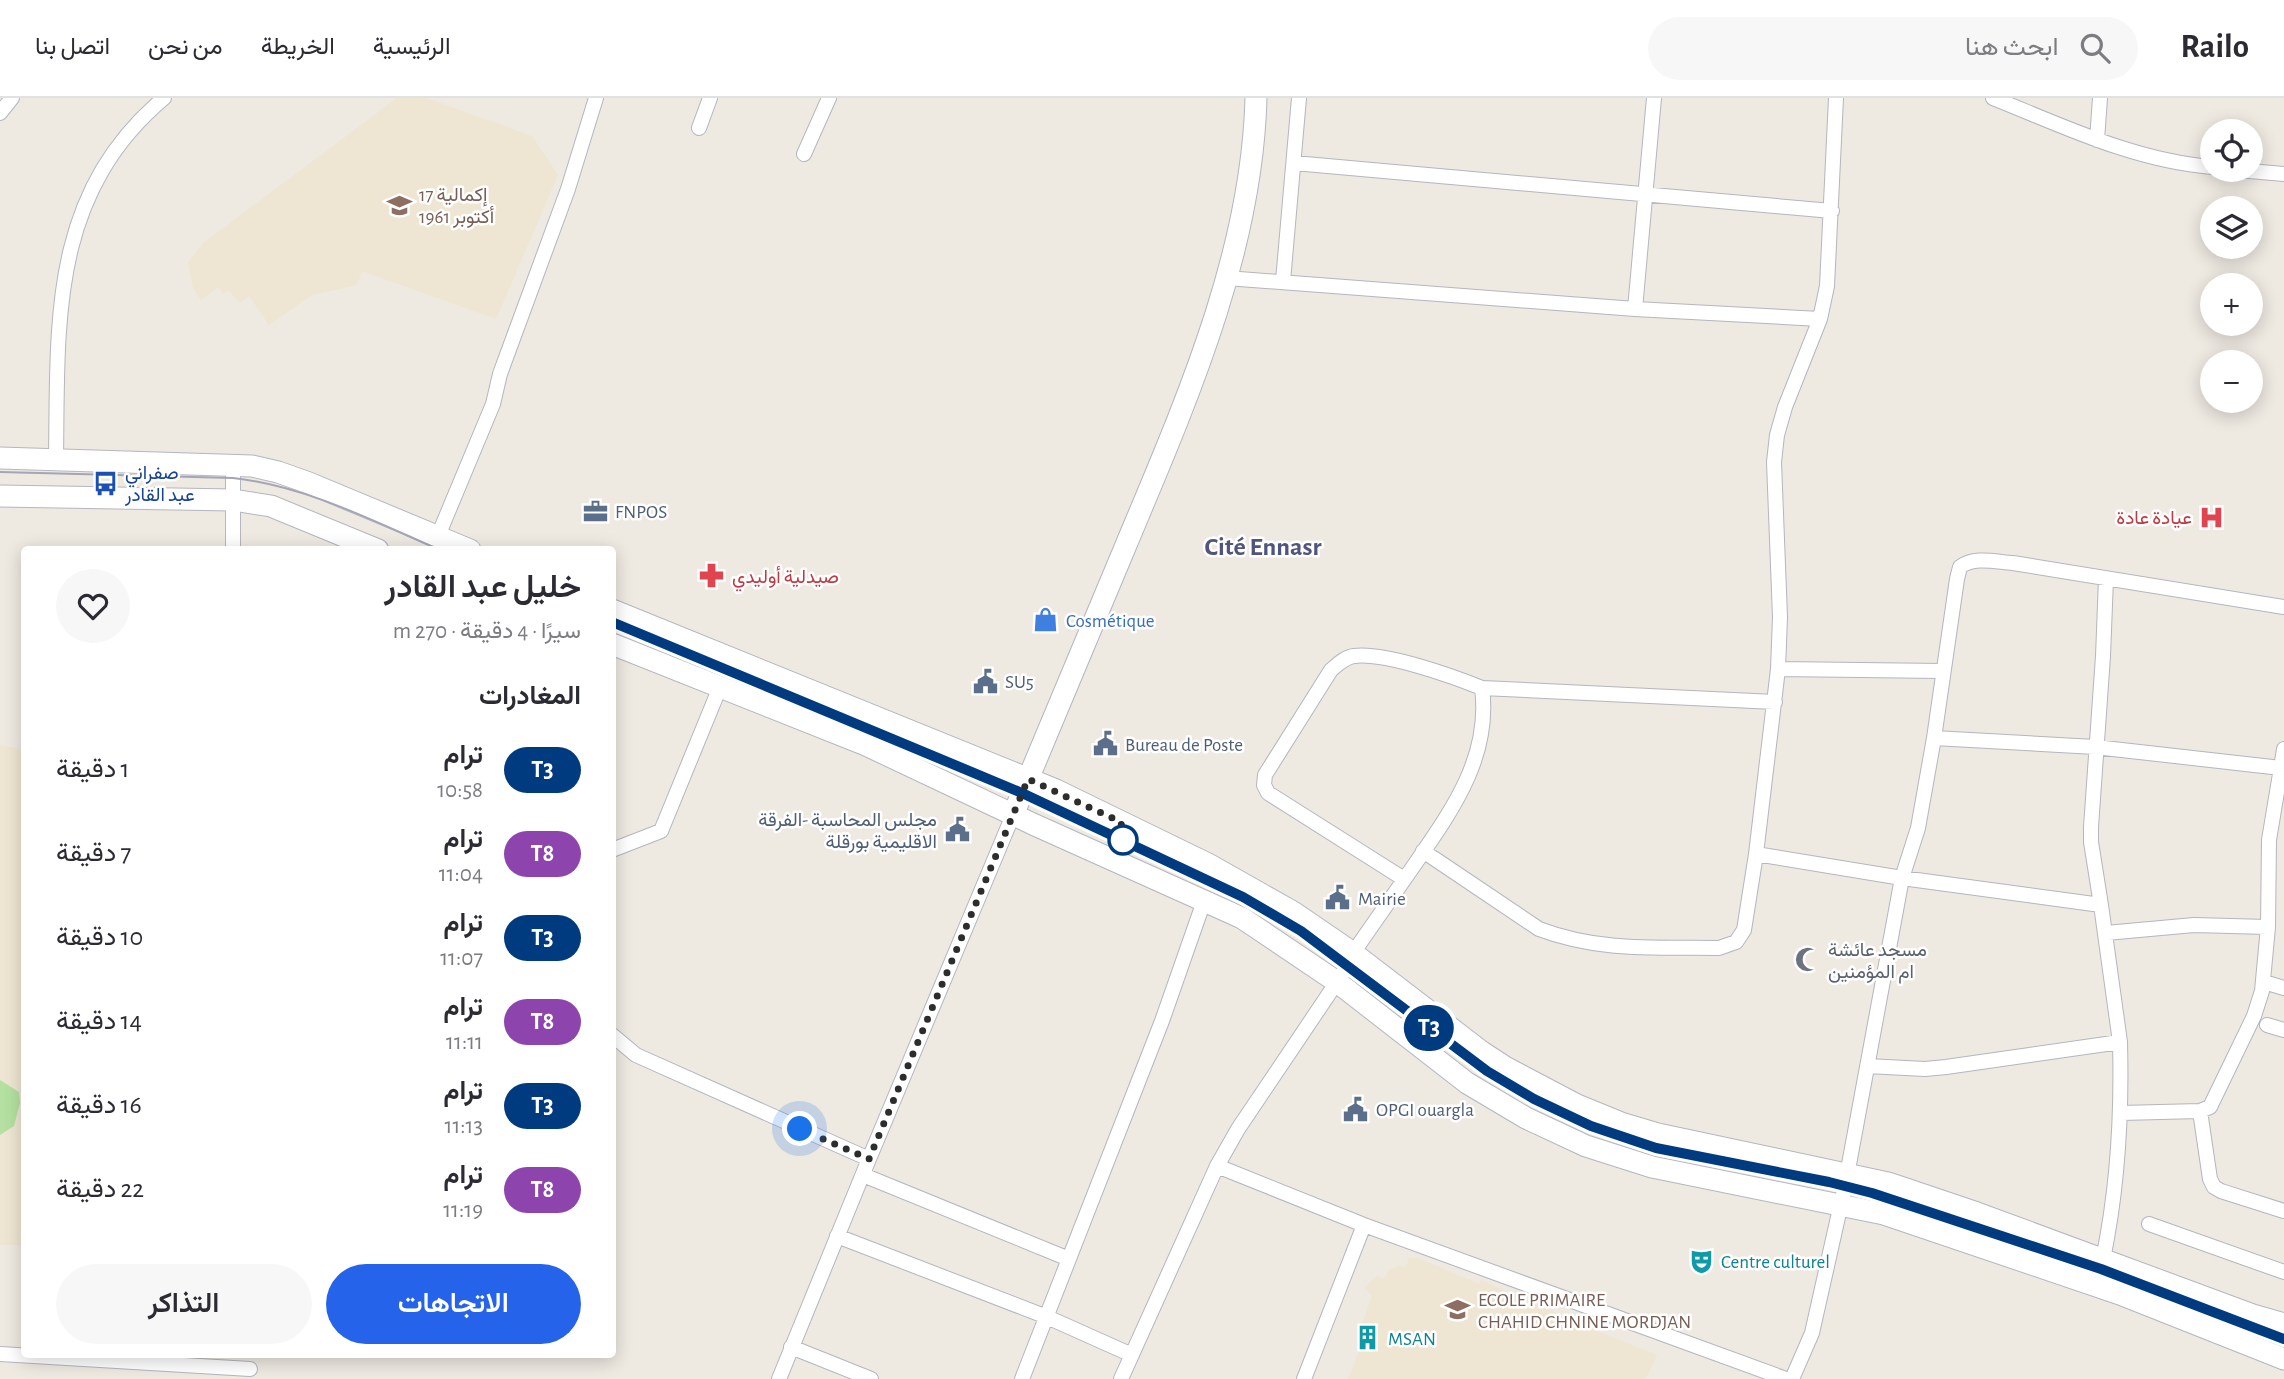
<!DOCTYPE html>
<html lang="ar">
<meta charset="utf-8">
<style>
:root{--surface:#fff;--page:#f7f7f7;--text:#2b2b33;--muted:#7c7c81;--line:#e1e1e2;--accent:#2563eb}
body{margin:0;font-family:"Alegreya Sans",Vazirmatn,sans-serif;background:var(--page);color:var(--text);direction:rtl;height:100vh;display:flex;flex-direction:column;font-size:26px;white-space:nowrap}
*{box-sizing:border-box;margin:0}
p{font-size:23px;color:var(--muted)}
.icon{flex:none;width:38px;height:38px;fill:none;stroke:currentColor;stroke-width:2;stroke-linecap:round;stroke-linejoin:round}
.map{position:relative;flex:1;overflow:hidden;direction:ltr}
.sheet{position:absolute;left:21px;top:448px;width:595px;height:812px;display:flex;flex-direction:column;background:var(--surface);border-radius:7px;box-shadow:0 4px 18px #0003;direction:rtl}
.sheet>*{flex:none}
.badge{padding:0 14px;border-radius:23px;font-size:24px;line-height:46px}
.controls{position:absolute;left:2200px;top:21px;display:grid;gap:14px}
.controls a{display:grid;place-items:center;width:63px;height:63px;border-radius:50%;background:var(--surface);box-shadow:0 4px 18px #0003;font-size:35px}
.you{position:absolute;width:35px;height:35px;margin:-18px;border:5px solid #fff;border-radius:50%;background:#1a73e8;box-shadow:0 0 0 10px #1a73e833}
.map>.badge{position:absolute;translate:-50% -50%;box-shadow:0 0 0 4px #fff}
h2{padding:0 35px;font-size:26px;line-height:63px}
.round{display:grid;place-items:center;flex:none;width:74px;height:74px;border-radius:37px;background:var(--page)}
.summary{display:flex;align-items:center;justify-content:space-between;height:119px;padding:0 35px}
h1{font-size:33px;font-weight:600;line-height:52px}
.button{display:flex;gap:14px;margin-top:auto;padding:14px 35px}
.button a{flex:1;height:80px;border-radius:42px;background:var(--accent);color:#fff;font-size:28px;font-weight:600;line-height:80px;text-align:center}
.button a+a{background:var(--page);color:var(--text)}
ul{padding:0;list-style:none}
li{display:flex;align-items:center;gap:21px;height:84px;padding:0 35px}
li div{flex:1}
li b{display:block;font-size:26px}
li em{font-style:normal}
li .badge{min-width:77px;font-weight:700;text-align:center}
header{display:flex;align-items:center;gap:42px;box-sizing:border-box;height:98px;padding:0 35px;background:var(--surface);border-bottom:2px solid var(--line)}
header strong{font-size:33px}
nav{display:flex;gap:38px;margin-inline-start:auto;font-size:24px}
.search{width:490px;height:63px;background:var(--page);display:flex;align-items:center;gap:18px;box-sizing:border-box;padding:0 24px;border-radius:38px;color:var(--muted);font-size:26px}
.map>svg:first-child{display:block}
.education{fill:#eee6d2}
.green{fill:#b4e1a1}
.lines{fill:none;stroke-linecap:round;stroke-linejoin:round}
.street-casing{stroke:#b4b6c0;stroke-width:16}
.secondary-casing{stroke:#b4b6c0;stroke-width:23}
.street{stroke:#fff;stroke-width:14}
.secondary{stroke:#fff;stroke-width:21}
.tram{stroke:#a4a5b6;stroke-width:2}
.line-casing{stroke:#fff;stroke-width:16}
.line{stroke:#003b80;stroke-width:10}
.walk{stroke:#2d2d2d;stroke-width:7;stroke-dasharray:0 12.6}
.stop-dot{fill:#fff;stroke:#003b80;stroke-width:3.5}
.labels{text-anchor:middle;stroke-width:5;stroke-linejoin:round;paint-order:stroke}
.education-label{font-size:19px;fill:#785e54;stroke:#fff;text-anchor:start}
.transit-label{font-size:19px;fill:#164399;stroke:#fff;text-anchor:start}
.service-label{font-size:19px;fill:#4e5e75;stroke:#fff;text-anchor:start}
.health-label{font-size:19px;fill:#be3a42;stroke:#fff;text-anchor:end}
.shop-label{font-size:19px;fill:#366cbe;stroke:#fff;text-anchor:start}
.worship-label{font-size:19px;fill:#5b616d;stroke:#fff;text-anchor:start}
.culture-label{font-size:19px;fill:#0d838f;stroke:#fff;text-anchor:start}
.district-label{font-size:26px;font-weight:bold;fill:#4f557d;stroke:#fff}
</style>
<header>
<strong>Railo</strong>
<div class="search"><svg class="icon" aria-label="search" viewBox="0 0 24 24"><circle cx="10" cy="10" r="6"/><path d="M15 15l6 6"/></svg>ابحث هنا</div>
<nav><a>الرئيسية</a><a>الخريطة</a><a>من نحن</a><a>اتصل بنا</a></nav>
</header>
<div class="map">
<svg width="2284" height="1281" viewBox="0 0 2284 1281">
<rect width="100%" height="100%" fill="#eee9e1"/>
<path class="education" d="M397,0h29l106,38 26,39 -62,144 -134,-48 -5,14 -45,10 -43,30 -20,-29 -10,7 -10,-13 -6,4 -5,-7 -17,13 -8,-12 -5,-25 14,-19z
M0,647l24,5v495h-24z
M1409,1160h9l61,26 2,-4 108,48 68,27 -11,24h-298l19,-47 -5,-8 10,-28 -7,-8 11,-12 8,3 4,-8 10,-5 8,1z"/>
<path class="green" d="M0,982l19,12 1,11 -6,23 -14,9z"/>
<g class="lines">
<defs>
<path id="street" d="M1993,0c70,28 142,63 219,69
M0,15l12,-15
M699,30l11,-30
M2097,42l3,-42
M804,56l25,-56
M1294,65l538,48
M2238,72l46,4
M1226,180l409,31 185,10 7,-33 9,-188
M1283,183l16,-183
M1635,211l19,-211
M56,361c2,-137 -7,-264 108,-361
M438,438l55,-132 7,-30 68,-185 28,-91
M233,452v-86
M1778,571l2,-52 -6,-155 3,-27 8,-28 35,-88
M1942,573l-164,-2 -22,185 146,24 199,27 -10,-63v-15l12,-171 3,-77
M1934,640l23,-159 3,-12c14,-11 36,-5 53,-4l271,44
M612,752l49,-19 59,-144
M1423,753l116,78c61,23 116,18 180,19l17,-6 8,-12 12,-76
M1404,781l-136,-86 -4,-8 1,-10 66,-105c7,-6 14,-13 23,-14 31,-4 98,20 128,32l293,14
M2106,835l88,-8 74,2
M2264,884l20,6
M2267,927l17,5
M612,937l24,20 233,104 144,-344
M1867,968l58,3 21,-2 174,-25 -19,-137
M2200,1013l10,68 4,8 7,4 63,20
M2121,1015l79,-2 10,-4 44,-91 8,-25 6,-64 1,-87 12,-72
M1217,1068l147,59 422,154
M863,1077l206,84
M2149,1126l135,48
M837,1138l210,81 85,38
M2103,1161c15,-72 19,-144 17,-217
M791,1249l80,32
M0,1256l250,15
M779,1281l90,-220
M1022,1281l140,-358 42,-120
M1121,1281l96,-213 21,-37 105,-156 10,-20c21,-30 41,-59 62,-89 37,-54 76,-107 67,-176
M1304,1281l60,-154
M1792,1281l20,-46 33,-147 57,-308 16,-50 16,-90 161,9 186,21 3,-19"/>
<path id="secondary" d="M0,360l252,8 26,6 31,11 161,67
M0,398l233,4 38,6 107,44
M612,512l444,180 152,74 85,48 60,41 129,99 23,15 72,38 44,18 37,11 230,49 89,30 276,102 31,9
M612,546l254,101 169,80 207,93 95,64 130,101 59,35 60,28 66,21 232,47 236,80 164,65
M1013,717c38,-90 75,-180 113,-270 59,-141 126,-291 130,-447"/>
</defs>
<use href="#street" class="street-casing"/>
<use href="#secondary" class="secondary-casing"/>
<use href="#street" class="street"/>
<use href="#secondary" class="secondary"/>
<path class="tram" d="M0,374l233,6c73,8 140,43 207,72
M612,524l410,171 221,104 58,34 199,149 91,46 65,22 173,34 43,11 228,76 184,70"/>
</g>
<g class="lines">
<defs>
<path id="line" d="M612,524l410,171 221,104 58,34 186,140 47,28 57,27 65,22 173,34 43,11 229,76 183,70"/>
</defs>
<use href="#line" class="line-casing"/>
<use href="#line" class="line"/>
<path class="walk" d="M800,1031l69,30 159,-380 93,43 2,18"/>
</g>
<defs>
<symbol id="school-bare" viewBox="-9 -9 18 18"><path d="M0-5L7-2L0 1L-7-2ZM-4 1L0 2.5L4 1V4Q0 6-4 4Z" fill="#8d6e63" stroke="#fff" stroke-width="2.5" paint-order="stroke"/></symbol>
<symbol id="bus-bare" viewBox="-9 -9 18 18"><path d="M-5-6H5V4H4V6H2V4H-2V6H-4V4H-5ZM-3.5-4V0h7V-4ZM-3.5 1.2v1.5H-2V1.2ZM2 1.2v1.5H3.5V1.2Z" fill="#1a4fb4" stroke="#fff" stroke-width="2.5" paint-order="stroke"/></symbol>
<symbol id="office-bare" viewBox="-9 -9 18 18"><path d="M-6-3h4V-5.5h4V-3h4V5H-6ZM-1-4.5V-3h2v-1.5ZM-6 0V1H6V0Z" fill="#5c6f8a" stroke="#fff" stroke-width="2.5" paint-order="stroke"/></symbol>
<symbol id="hospital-bare" viewBox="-9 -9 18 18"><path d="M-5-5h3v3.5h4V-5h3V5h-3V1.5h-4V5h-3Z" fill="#e0444e" stroke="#fff" stroke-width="2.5" paint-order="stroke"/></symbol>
<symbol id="pharmacy-bare" viewBox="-9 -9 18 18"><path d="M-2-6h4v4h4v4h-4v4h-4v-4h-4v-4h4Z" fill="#e0444e" stroke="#fff" stroke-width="2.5" paint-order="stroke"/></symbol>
<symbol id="shop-bare" viewBox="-9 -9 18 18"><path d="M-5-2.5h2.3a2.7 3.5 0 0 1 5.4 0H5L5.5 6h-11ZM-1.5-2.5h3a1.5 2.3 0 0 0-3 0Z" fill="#3f7fe0" stroke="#fff" stroke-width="2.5" paint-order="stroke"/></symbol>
<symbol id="civic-bare" viewBox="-9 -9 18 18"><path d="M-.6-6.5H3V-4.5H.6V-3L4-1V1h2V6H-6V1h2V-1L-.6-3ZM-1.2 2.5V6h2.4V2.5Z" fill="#5c6f8a" stroke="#fff" stroke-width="2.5" paint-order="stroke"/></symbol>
<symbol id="mosque-bare" viewBox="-9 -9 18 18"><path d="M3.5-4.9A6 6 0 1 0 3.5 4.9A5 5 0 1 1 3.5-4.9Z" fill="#6b7280" stroke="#fff" stroke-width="2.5" paint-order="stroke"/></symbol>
<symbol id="theatre-bare" viewBox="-9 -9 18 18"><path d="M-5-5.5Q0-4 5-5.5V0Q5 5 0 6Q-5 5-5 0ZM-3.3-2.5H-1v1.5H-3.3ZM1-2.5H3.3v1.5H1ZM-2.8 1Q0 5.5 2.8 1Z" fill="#0f9aa8" stroke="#fff" stroke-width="2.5" paint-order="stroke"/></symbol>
<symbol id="building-bare" viewBox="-9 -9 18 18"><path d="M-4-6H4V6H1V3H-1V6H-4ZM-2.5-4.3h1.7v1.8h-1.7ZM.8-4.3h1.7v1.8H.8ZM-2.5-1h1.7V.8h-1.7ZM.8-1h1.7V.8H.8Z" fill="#0f9aa8" stroke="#fff" stroke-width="2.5" paint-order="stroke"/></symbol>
</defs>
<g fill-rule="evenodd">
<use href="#school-bare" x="382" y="90" width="35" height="35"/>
<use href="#bus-bare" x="88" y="368" width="35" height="35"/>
<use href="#office-bare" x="578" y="396" width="35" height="35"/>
<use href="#hospital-bare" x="2194" y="402" width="35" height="35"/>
<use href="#pharmacy-bare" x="694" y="460" width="35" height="35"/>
<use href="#shop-bare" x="1028" y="504" width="35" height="35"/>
<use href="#civic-bare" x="968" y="566" width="35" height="35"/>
<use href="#civic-bare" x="1088" y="628" width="35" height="35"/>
<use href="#civic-bare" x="940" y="714" width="35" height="35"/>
<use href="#civic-bare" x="1320" y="782" width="35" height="35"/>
<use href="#mosque-bare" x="1790" y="844" width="35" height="35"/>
<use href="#civic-bare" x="1338" y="994" width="35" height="35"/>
<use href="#theatre-bare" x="1684" y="1146" width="35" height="35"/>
<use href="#school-bare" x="1440" y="1194" width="35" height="35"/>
<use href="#building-bare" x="1350" y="1222" width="35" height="35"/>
</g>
<circle class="stop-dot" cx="1123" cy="742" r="14"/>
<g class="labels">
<g class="education-label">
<text x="419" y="103">إكمالية 17<tspan x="419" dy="22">أكتوبر 1961</tspan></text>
<text x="1478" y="1208">ECOLE PRIMAIRE<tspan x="1478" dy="22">CHAHID CHNINE MORDJAN</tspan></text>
</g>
<g class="transit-label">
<text x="125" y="381">صفراني<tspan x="125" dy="22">عبد القادر</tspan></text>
</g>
<g class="service-label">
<text x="615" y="420">FNPOS</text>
<text x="1005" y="590">SU5</text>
<text x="1125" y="653">Bureau de Poste</text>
<text x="937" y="728" text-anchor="end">مجلس المحاسبة -الفرقة<tspan x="937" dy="22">الاقليمية بورقلة</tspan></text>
<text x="1358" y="807">Mairie</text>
<text x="1376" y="1018">OPGI ouargla</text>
</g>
<g class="health-label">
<text x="2192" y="426">عيادة عادة</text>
<text x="732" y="485" text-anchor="start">صيدلية أوليدي</text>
</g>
<g class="shop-label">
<text x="1066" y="529">Cosmétique</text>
</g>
<g class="worship-label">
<text x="1828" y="858">مسجد عائشة<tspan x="1828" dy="22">ام المؤمنين</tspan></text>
</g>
<g class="culture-label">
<text x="1721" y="1170">Centre culturel</text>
<text x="1388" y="1247">MSAN</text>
</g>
<g class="district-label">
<text x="1263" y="457">Cité Ennasr</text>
</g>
</g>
</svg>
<div class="controls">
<a><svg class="icon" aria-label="locate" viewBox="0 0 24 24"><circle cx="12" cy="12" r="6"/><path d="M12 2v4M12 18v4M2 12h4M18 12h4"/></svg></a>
<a><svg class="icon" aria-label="layers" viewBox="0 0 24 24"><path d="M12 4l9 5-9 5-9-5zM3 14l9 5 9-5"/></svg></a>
<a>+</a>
<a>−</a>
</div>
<div class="you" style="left:800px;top:1031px"></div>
<b class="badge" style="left:1429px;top:930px;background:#003b80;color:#fff">T3</b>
<section class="sheet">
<div class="summary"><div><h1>خليل عبد القادر</h1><p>سيرًا · 4 دقيقة · 270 m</p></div><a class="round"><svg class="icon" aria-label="heart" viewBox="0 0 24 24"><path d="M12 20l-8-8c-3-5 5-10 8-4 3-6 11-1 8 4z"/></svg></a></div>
<h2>المغادرات</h2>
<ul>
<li><span class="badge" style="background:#003b80;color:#fff">T3</span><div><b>ترام</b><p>10:58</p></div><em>1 دقيقة</em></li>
<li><span class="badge" style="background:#8e44ad;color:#fff">T8</span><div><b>ترام</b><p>11:04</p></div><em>7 دقيقة</em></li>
<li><span class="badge" style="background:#003b80;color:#fff">T3</span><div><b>ترام</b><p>11:07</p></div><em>10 دقيقة</em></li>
<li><span class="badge" style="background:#8e44ad;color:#fff">T8</span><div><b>ترام</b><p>11:11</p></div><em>14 دقيقة</em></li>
<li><span class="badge" style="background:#003b80;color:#fff">T3</span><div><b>ترام</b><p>11:13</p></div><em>16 دقيقة</em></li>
<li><span class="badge" style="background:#8e44ad;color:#fff">T8</span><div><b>ترام</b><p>11:19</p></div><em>22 دقيقة</em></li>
</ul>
<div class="button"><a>الاتجاهات</a><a>التذاكر</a></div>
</section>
</div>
